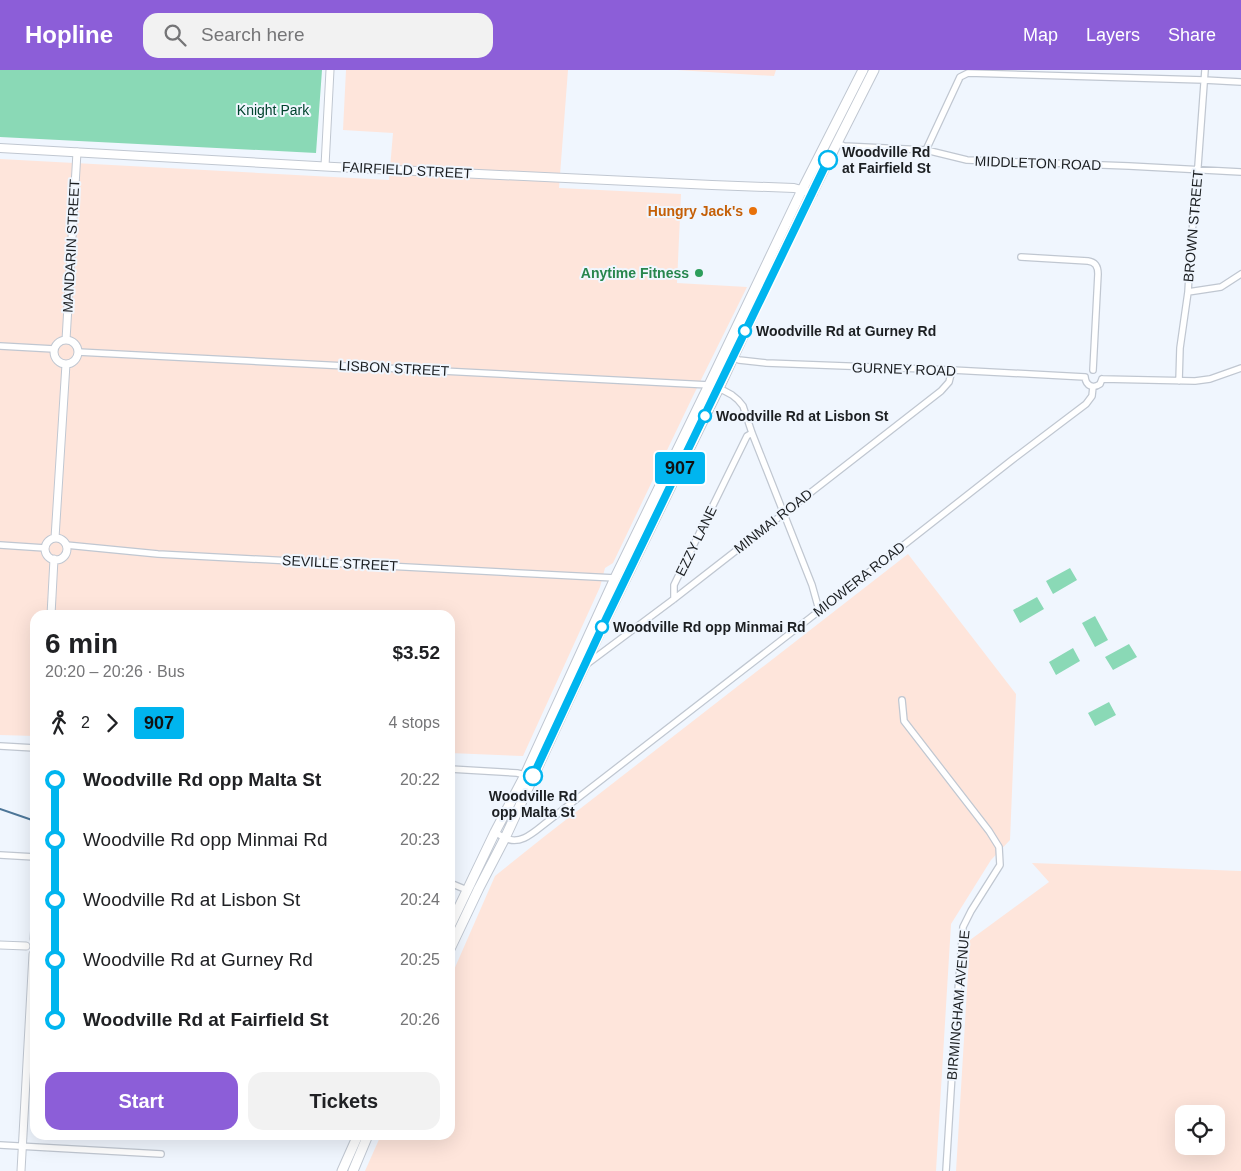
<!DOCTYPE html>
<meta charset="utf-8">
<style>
:root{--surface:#fff;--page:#f2f2f2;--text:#202124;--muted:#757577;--accent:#8c5ed8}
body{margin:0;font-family:Arial,sans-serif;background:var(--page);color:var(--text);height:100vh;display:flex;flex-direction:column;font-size:19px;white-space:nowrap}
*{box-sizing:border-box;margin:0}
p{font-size:16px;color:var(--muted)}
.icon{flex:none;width:28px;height:28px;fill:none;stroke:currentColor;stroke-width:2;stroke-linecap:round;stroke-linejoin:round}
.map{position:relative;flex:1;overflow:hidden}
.sheet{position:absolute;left:30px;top:540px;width:425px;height:530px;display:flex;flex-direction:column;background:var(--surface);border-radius:15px;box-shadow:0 5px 20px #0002}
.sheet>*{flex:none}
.badge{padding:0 10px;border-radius:4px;font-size:18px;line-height:32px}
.controls{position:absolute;left:1175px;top:1035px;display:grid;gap:10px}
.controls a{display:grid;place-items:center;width:50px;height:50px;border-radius:10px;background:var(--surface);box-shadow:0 5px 20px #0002;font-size:25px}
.map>.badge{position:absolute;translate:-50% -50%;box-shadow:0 0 0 2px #fff}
.legs{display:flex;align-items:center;gap:8px;height:55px;padding:0 15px;font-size:16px}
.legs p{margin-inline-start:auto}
.overview{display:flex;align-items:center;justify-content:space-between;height:85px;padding:0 15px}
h1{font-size:28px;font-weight:800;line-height:38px}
.cta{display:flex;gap:10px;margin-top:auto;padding:10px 15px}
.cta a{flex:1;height:58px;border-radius:15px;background:var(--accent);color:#fff;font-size:20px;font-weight:800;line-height:58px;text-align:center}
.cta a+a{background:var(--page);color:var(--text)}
ul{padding:0 15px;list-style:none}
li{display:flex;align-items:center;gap:18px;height:60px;font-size:19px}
li i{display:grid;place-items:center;width:8px;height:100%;margin:0 6px;background:currentColor}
li i::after{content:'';width:12px;height:12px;margin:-6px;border:4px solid;border-radius:50%;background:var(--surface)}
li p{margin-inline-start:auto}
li:first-child i{background:linear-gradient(#0000 50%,currentColor 0)}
li:last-child i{background:linear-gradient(currentColor 50%,#0000 0)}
header{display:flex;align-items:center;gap:30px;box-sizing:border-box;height:70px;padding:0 25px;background:var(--accent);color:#fff}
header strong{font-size:24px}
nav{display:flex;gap:28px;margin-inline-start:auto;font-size:18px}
.search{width:350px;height:45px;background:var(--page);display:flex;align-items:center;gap:12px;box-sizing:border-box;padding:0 18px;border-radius:15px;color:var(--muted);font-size:19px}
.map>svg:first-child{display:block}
.industrial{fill:#fee5db;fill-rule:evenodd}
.green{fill:#8ad9b6}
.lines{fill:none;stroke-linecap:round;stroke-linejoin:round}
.stream{stroke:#4d7698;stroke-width:2}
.minor-casing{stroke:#c0c7d1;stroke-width:8}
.tertiary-casing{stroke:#c0c7d1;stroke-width:9}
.secondary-casing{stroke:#c0c7d1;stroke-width:10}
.primary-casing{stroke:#c0c7d1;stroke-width:11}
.minor{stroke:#fff;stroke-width:5.5}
.tertiary{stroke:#fff;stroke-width:7}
.secondary{stroke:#fff;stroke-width:8}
.primary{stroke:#fff;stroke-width:9}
.line-1-casing{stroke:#fff;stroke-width:11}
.line-1{stroke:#00b5ef;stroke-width:8}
.stop-1-dot{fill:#fff;stroke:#00b5ef;stroke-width:2.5}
.food-dot{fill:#e8710a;stroke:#f0f6fe;stroke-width:2}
.leisure-dot{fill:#2e9e5b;stroke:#f0f6fe;stroke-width:2}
.labels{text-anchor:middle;stroke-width:4;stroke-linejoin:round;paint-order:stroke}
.park-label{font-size:14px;fill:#00442e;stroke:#f0f6fe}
.stop-label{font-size:14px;font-weight:bold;fill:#1c1f22;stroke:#f0f6fe;text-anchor:start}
.street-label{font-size:14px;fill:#1c1f22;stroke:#f0f6fe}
.food-label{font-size:14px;font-weight:bold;fill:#c56008;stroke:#f0f6fe;text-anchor:end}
.leisure-label{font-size:14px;font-weight:bold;fill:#27864d;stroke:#f0f6fe;text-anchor:end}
</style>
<header>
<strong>Hopline</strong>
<div class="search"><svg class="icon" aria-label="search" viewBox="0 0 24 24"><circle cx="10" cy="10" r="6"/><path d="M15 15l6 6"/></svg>Search here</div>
<nav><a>Map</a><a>Layers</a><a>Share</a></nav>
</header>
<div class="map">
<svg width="1241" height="1101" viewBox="0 0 1241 1101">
<rect width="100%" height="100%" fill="#f0f6fe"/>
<path class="industrial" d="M346,0h222l-9,118 122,6 -4,89 70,4 -54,109 -80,167 -8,5 -5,19 -77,169 -73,-3v-138h-415v121l-35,-1v-576l389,21 4,-47 -50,-3z
M677,0h99l-2,6z
M908,484l108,140 -6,146 -19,20 -40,64 -15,247h-571l16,-36h69v-156l45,-103 50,-40z
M1032,793l209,8v300h-285l14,-231 79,-58zM1184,1044h32v32h-32z"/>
<path class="green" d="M0,0h322l-6,83 -316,-16z
M1070,498l7,12 -24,14 -7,-13z
M1037,527l7,12 -24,14 -7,-13z
M1095,546l13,24 -13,7 -13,-24z
M1129,574l8,13 -24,13 -8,-13z
M1073,578l7,13 -24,14 -7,-13z
M1109,632l7,13 -21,11 -7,-13z"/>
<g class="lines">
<path class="stream" d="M0,739l35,12"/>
<defs>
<path id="minor" d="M837,73l7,3 82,4 41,10 162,6 112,6
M926,80l34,-73 8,-4 236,7 37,2
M1021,187l67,4c7,1 10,5 10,13l-5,96
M1188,222l33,-5 20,-13
M0,276l54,3
M78,282l631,33
M724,283l15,7 27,3 186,7 133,7
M1085,307c1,9 8,12 15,7l2,-5
M1102,309l93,2 15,-2 31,-11
M1179,311l1,-33 8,-56 3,-48 7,-78 7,-96
M719,318l13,7 6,5 5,6 9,27 60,152 7,25
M0,475l45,3
M66,475l92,9 457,24
M674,529v-14l73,-149 5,-3
M587,594l87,-65 267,-208 8,-9 3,-12
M902,630l2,21 85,110 10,16 1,18 -29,46 -8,16 -9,115 -8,129
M0,676l35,2
M450,699l67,4 8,2
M495,762c3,2 6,4 10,6 16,8 30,-7 42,-16l330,-256 135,-106 74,-56 6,-8 1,-9
M0,785l35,2
M450,813l17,7
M0,1075l161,9"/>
<path id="tertiary" d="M325,96l5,-96
M54 282a12 12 0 1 1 24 0a12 12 0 1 1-24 0Z
M66,270l11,-188
M55,468l11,-174
M45 479a11 11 0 1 1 22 0a11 11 0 1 1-22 0Z
M51,545l3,-56
M34,869l1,-16
M0,875l26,1
M21,1101l12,-217"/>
<path id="secondary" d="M0,78l334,19 378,18 82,3 19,5"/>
<path id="primary" d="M450,856l45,-94 30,-57 90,-197 94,-193 93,-195 61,-120
M450,879l29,-61 26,-50 101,-219 113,-231 51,-110 67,-135 37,-73
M342,1101l16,-36
M353,1101l15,-36"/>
</defs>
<use href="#minor" class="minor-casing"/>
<use href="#tertiary" class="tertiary-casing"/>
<use href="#secondary" class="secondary-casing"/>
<use href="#primary" class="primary-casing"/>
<use href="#minor" class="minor"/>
<use href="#tertiary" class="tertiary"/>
<use href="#secondary" class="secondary"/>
<use href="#primary" class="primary"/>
</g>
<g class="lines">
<defs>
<path id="line-1" d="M533,706l73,-157 222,-459"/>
</defs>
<use href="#line-1" class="line-1-casing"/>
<use href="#line-1" class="line-1"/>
</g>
<g class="stop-1-dot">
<circle cx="828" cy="90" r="9"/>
<circle cx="745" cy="261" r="6"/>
<circle cx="705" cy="346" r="6"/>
<circle cx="602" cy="557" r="6"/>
<circle cx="533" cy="706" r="9"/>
</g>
<circle class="food-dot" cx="753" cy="141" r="5"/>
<circle class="leisure-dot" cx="699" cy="203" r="5"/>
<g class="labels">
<g class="park-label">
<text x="273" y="45">Knight Park</text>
</g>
<g class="stop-label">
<text x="842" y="87">Woodville Rd<tspan x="842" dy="16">at Fairfield St</tspan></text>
<text x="756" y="266">Woodville Rd at Gurney Rd</text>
<text x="716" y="351">Woodville Rd at Lisbon St</text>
<text x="613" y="562">Woodville Rd opp Minmai Rd</text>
<text x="533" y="731" text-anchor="middle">Woodville Rd<tspan x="533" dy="16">opp Malta St</tspan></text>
</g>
<g class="street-label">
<text transform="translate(1038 93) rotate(2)" y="5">MIDDLETON ROAD</text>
<text transform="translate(407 100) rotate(3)" y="5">FAIRFIELD STREET</text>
<text transform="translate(1193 156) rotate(-85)" y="5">BROWN STREET</text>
<text transform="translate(71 176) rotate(-87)" y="5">MANDARIN STREET</text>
<text transform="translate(394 298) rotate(3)" y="5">LISBON STREET</text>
<text transform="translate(904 299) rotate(2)" y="5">GURNEY ROAD</text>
<text transform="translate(773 451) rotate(-38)" y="5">MINMAI ROAD</text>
<text transform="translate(696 471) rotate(-64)" y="5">EZZY LANE</text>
<text transform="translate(340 493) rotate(3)" y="5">SEVILLE STREET</text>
<text transform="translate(859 509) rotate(-38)" y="5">MIOWERA ROAD</text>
<text transform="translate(958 935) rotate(-85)" y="5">BIRMINGHAM AVENUE</text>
</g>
<g class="food-label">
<text x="743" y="146">Hungry Jack's</text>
</g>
<g class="leisure-label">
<text x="689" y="208">Anytime Fitness</text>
</g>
</g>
</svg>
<div class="controls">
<a><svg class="icon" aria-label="locate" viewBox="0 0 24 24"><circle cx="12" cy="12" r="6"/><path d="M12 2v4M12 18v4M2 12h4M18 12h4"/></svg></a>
</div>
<b class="badge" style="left:680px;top:398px;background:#00b5ef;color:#111">907</b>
<section class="sheet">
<div class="overview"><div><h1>6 min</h1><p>20:20 – 20:26 · Bus</p></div><b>$3.52</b></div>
<div class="legs"><svg class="icon" aria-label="walk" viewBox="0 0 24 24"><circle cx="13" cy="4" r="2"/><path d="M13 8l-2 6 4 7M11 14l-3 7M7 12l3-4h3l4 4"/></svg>2<svg class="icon" aria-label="forward" viewBox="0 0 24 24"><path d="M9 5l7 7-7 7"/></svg><b class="badge" style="background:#00b5ef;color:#111">907</b><p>4 stops</p></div>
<ul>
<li><i style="color:#00b5ef"></i><b>Woodville Rd opp Malta St</b><p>20:22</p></li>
<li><i style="color:#00b5ef"></i><span>Woodville Rd opp Minmai Rd</span><p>20:23</p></li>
<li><i style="color:#00b5ef"></i><span>Woodville Rd at Lisbon St</span><p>20:24</p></li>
<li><i style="color:#00b5ef"></i><span>Woodville Rd at Gurney Rd</span><p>20:25</p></li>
<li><i style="color:#00b5ef"></i><b>Woodville Rd at Fairfield St</b><p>20:26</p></li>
</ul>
<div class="cta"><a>Start</a><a>Tickets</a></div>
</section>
</div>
